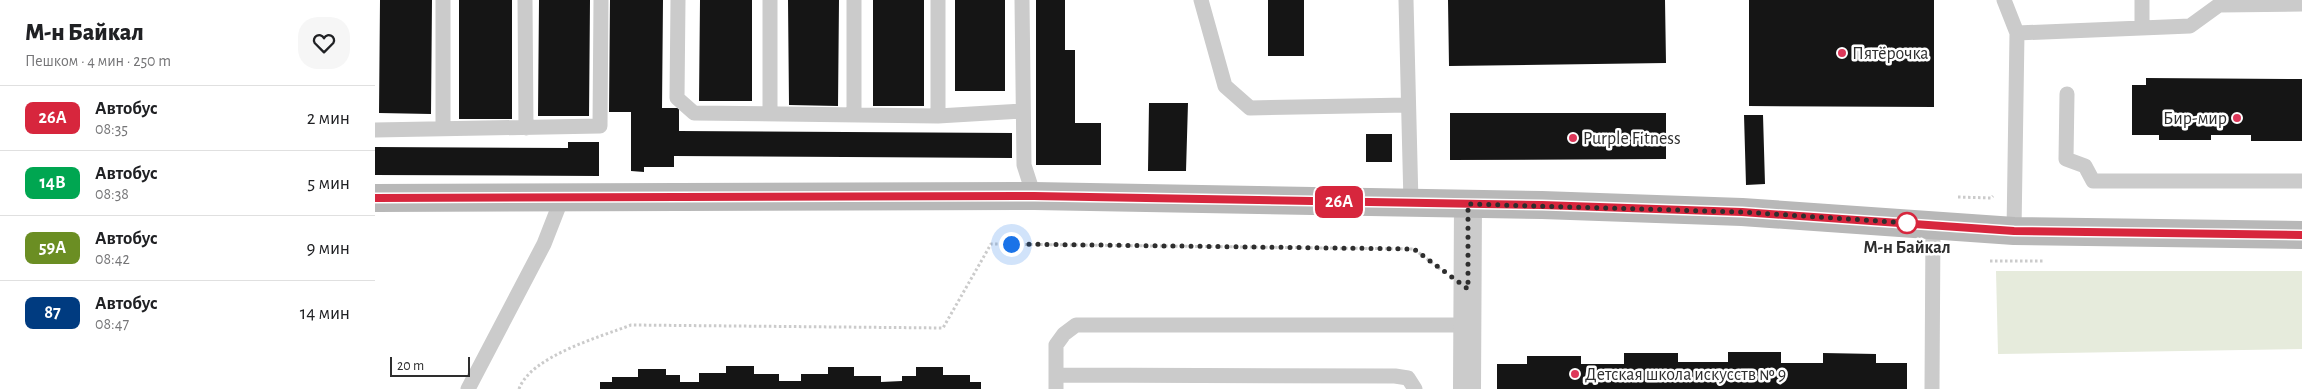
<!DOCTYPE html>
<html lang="ru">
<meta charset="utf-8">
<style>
:root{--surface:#fff;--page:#f6f6f6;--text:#202124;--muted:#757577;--line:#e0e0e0}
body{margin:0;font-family:"Alegreya Sans",sans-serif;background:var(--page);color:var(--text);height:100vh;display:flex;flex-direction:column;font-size:19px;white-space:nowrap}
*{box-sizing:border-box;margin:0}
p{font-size:16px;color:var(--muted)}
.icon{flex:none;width:28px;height:28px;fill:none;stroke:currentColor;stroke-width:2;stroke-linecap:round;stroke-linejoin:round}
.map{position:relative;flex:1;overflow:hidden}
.details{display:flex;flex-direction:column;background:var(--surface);width:375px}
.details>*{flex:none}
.badge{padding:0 10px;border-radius:8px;font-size:18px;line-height:32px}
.scale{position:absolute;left:15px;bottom:12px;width:80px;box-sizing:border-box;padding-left:5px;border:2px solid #2e2e2e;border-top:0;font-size:14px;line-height:18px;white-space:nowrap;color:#2e2e2e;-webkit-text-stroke:4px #fff;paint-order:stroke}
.you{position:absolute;width:25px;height:25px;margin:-12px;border:4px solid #fff;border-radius:50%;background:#1a73e8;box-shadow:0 0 0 8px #1a73e833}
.map>.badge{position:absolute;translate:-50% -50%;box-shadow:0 0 0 2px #fff}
.round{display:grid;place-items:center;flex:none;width:52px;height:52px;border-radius:20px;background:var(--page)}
.overview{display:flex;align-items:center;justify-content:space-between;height:85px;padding:0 25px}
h1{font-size:24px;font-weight:800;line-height:38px}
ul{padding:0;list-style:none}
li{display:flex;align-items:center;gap:15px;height:65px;padding:0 25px;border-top:1px solid var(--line)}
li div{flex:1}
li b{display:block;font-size:19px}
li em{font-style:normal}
li .badge{min-width:55px;font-weight:700;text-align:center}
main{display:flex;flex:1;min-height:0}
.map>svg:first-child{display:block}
.green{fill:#e6ebdc}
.building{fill:#151515}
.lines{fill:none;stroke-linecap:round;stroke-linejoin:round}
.path{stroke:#cbcbcb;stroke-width:3;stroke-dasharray:2.5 2.5;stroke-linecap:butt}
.lane{stroke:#cbcbcb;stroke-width:15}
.street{stroke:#cbcbcb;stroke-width:28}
.secondary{stroke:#b8b8b8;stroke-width:28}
.line-casing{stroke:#fff;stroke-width:11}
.line{stroke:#d7263d;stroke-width:8}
.walk{stroke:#2e2e2e;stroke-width:5;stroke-dasharray:0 9}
.poi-dot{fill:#dd3759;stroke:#fff;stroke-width:2}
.stop-dot{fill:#fff;stroke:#d7263d;stroke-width:2.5}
.labels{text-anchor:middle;stroke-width:5;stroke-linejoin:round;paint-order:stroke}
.poi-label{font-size:18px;fill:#2e2e2e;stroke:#fff;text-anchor:start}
.stop-label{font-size:18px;font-weight:bold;fill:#2e2e2e;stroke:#fff}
</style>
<main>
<section class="details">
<div class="overview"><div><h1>М-н Байкал</h1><p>Пешком · 4 мин · 250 m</p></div><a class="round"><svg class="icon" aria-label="heart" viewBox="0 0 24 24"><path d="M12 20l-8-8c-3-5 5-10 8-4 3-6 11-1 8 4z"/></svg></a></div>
<ul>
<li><span class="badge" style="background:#d7263d;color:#fff">26А</span><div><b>Автобус</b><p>08:35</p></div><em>2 мин</em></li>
<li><span class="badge" style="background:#00a651;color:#fff">14В</span><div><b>Автобус</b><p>08:38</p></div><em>5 мин</em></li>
<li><span class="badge" style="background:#6b8e23;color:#fff">59А</span><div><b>Автобус</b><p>08:42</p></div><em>9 мин</em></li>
<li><span class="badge" style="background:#003b80;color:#fff">87</span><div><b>Автобус</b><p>08:47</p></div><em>14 мин</em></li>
</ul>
</section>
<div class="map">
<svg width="1927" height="389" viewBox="0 0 1927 389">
<rect width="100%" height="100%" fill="#fff"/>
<path class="green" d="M1621,271h306v78l-304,5z"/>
<path class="building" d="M5,0h52l-1,114 -52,-1z
M84,0h53v119h-53z
M164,0h51l-1,116h-51z
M235,0h53l-1,108h17v23l333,2v25l-338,-2v11h-30v5l-13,-1v-59h-22z
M325,0h52v101h-53z
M413,0h51l-1,106 -49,-1z
M498,0h51v106h-51z
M580,0h50v91h-50z
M661,0h29v50h10v73h26v42h-65z
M893,0h36v56h-36z
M1073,0h217l1,63 -217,3z
M1374,0h185v107l-185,-1z
M1771,78l156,1v62h-51v-6h-40v5h-52v-5h-27v-50h14z
M774,103h39l-2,68h-38z
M1075,113h216v46l-216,1z
M1369,115h19l2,69 -19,1z
M991,134h26v28h-26z
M193,142h31v34l-224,-1v-28l193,1z
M1353,352h53v11h42v-10l53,1v9h31v26h-410v-25h30v-8h54v8h43v-11h54v9h50z
M351,366h28v8h25v7h22v-7h27v-7h26v9h27v6l21,-1v-5h14v-9h27v8h27v7h11v7h-381v-7h12v-5h26v-8h28v6h14v7h19v-9h27z"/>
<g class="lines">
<path class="path" d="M1583,197l33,1 2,-2
M1615,261h54
M144,389c12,-33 81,-52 112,-64l312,3 48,-84 423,5 26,20"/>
<path class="lane" d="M150,0l1,128
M303,0l-1,98 17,15 244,3 85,-5
M395,0v114
M647,0l2,165 10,31
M826,0l24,86 25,22 158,-3
M1031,0l5,203
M1629,0l13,33
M1767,0v27
M1692,94l-1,65 19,7 8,15h209
M479,114v-114
M563,116v-116
M68,128v-128
M0,130l225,-4 1,-126
M1639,231l3,-198 173,-7 29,-21 83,-1
M681,375l339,1 13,2 7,11
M93,389l76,-145 18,-46
M681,389v-44l8,-11 12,-9h392
M1557,389l1,-164"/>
<path class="street" d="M1092,389l1,-185"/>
<path class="secondary" d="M0,198l659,-2 508,9 200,7 272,19 288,4"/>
</g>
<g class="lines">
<defs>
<path id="line" d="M0,198l659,-2 508,9 200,7 272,19 288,4"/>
</defs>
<use href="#line" class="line-casing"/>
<use href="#line" class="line"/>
<path class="walk" d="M636,244l403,5 54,40v-85l274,8 167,11h-2"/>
</g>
<g class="poi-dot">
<circle cx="1467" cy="53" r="5"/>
<circle cx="1862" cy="118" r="5"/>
<circle cx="1198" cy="138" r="5"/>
<circle cx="1200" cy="374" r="5"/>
</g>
<circle class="stop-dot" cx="1532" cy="223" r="10"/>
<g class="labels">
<g class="poi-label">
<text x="1477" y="59">Пятёрочка</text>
<text x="1852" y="124" text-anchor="end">Бир-мир</text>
<text x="1208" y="144">Purple Fitness</text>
<text x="1210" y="380">Детская школа искусств № 9</text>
</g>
<g class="stop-label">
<text x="1532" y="253">М-н Байкал</text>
</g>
</g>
</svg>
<div class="scale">20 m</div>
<div class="you" style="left:636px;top:244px"></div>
<b class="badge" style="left:964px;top:202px;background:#d7263d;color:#fff">26А</b>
</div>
</main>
